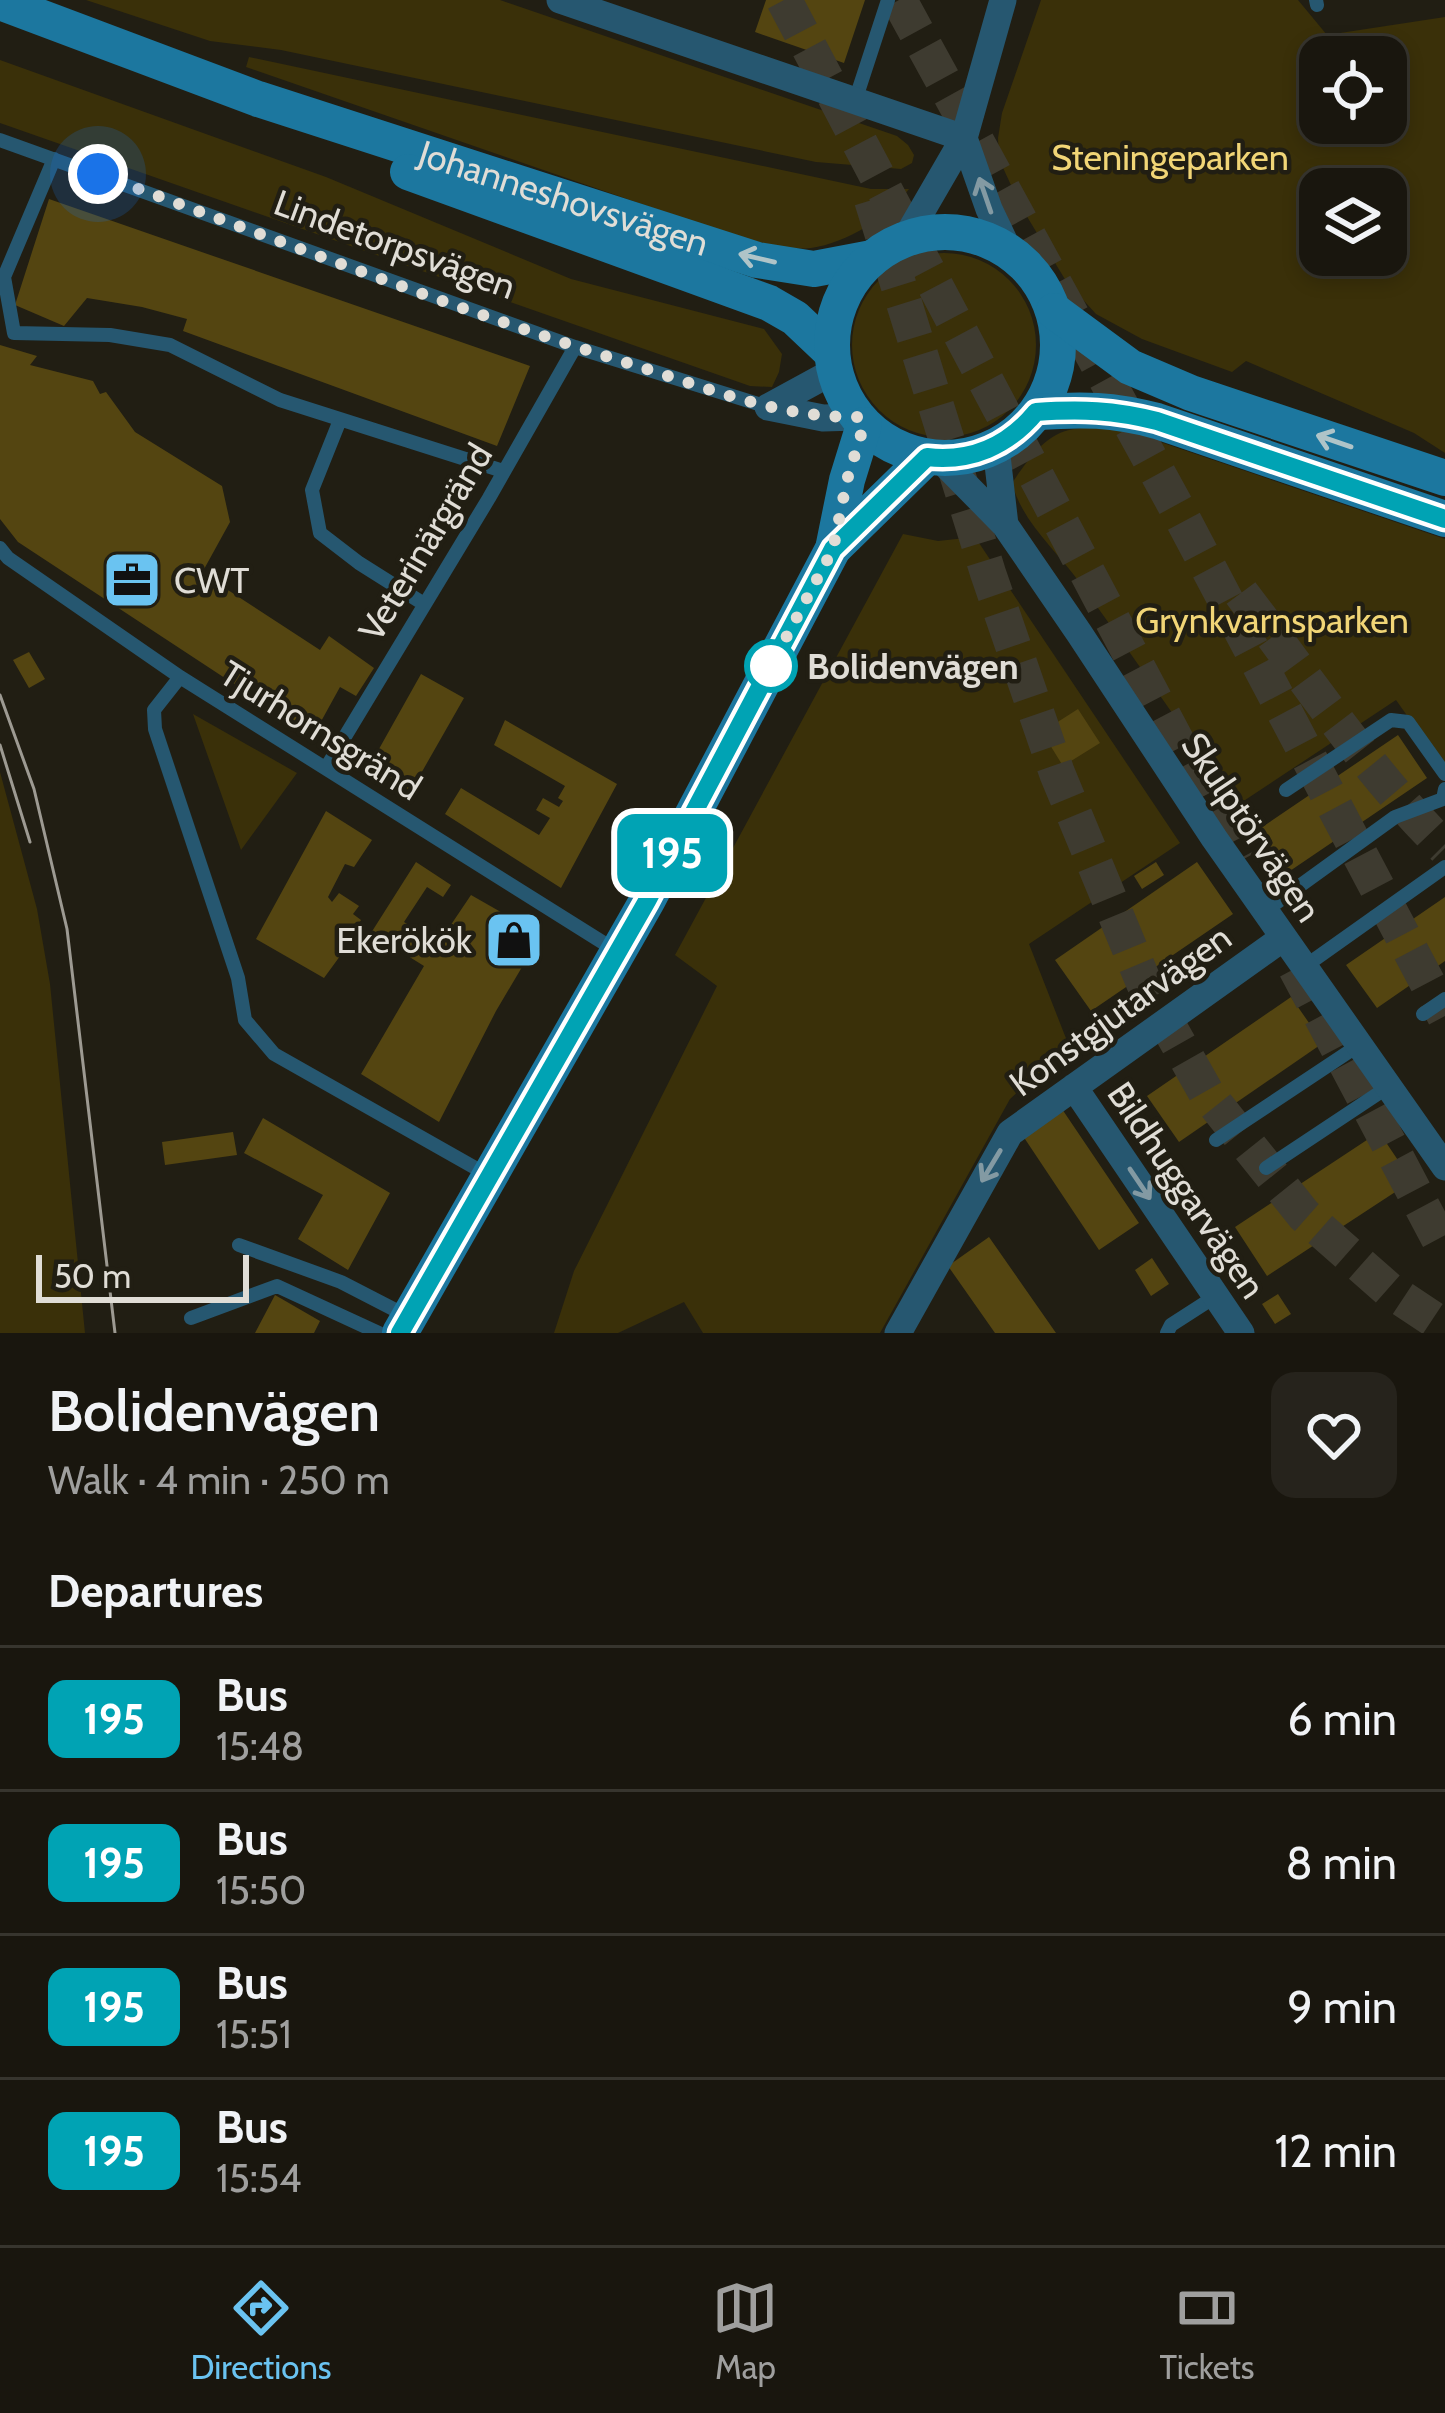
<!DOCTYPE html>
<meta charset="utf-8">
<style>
:root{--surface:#19160e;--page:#26231c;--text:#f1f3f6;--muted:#9f9f9e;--line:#37352e;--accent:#6ac3f1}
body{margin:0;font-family:Cabin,sans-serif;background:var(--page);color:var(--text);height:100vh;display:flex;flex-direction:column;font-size:45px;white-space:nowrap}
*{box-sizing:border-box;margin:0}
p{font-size:39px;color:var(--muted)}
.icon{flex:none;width:66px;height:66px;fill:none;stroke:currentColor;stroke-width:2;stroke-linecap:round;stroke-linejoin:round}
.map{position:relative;height:1333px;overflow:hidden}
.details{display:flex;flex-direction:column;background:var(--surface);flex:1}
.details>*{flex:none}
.badge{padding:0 24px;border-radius:18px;font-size:42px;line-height:78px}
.buttons{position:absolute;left:1299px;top:36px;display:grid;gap:24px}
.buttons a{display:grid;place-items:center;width:108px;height:108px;border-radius:24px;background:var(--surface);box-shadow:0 6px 18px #0003,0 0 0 3px var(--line);font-size:60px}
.scale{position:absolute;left:36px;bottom:30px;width:213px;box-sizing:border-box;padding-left:12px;border:6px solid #e0ddd6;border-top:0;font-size:33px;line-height:42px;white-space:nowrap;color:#e0ddd6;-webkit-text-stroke:9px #211e13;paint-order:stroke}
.you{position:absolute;width:60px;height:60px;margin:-30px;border:9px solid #fff;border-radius:50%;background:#1a73e8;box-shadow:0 0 0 18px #1a73e833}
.map>.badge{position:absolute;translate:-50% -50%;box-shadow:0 0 0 6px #fff}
h2{padding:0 48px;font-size:45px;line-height:108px}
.round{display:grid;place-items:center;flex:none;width:126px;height:126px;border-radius:24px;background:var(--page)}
.head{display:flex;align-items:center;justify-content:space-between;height:204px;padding:0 48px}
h1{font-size:57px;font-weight:600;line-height:90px}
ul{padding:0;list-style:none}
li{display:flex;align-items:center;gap:36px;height:144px;padding:0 48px;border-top:3px solid var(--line)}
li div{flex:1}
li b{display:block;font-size:45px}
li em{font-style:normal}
li .badge{min-width:132px;font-weight:700;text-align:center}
.tab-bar{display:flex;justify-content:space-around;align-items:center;height:168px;border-top:3px solid var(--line);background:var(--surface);font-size:33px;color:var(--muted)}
.tab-bar a{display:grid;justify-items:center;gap:6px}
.tab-bar .on{color:var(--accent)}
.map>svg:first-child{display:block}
.green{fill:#3a3009;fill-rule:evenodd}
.building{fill:#544511}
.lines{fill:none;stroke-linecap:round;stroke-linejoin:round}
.highway-tunnel{stroke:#3e3b30;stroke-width:36;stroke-dasharray:36 18;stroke-linecap:butt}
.lane{stroke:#265770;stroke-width:14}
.street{stroke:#265770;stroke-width:27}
.secondary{stroke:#1c779f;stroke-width:36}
.tram{stroke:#9d9a92;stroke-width:3}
.oneway{stroke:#839aa3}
.oneway2{stroke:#afc4c8}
.line-casing{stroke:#fff;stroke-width:27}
.line{stroke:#00a3b4;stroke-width:18}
.walk{stroke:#e0ddd6;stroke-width:12;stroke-dasharray:0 21.6}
.stop-dot{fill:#fff;stroke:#00a3b4;stroke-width:6}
.labels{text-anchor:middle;stroke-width:9;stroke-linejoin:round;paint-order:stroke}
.park-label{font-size:36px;fill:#f1d576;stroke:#211e13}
.street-label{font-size:36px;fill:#e0ddd6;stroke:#211e13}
.poi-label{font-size:36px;fill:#e0ddd6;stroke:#211e13;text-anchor:start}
.stop-label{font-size:36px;font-weight:bold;fill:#e0ddd6;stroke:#211e13;text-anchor:start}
</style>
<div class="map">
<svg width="1445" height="1333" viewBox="0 0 1445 1333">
<rect width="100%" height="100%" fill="#211e13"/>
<path class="green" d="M86,0h414l397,136 11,9 6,10 -2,8 -11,6 -85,-7 -535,-112 -71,-9z
M1041,0h257l29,35 118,-18v436l-31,-20 -168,-72 -14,11 -90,-33 -46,-25 -30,-33 -46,-76 -21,-46 -1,-21 4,-25zM1320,57h66v66h-66zM1320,189h66v66h-66z
M249,57l622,132h38c-21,28 -62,54 -98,59 -25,3 -53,-7 -77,-12l-488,-169z
M0,60l326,117 245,102 193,50 18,25 -3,18 -7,15 -22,-1 -750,-263z
M852 345a92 92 0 1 1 184 0a92 92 0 1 1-184 0Z
M1119,428l326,111v230l-49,-69 -160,106c-51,-75 -103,-150 -156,-223 -24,-33 -58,-61 -68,-100 14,-20 31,-47 57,-53 15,-4 35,-2 50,-2z
M903,534l35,7 37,-4 205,306 -151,101 40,102 -59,53 -130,234h-177l-19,-31 -66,31h-64l20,-62 143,-285 -42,-31z
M193,714l104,59 -56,77z
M0,772l37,137 13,75 35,349h-85z"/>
<path class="building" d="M766,0h99l-21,63 -89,-31z
M49,199l481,167 -33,80 -314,-115 4,-12 -45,-12 -55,-9 -23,28 -49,-21z
M0,345l37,11 -7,9 63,16 7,13 6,-2 29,40 87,54 8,36 -27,49 8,8 109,71 9,-14 45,32 -18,28 -16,-9 -27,49 -295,-194 -18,-23z
M29,652l16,27 -16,9 -16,-28z
M421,674l43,24 -53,93 -41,-26z
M1078,709l22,34 -37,23 -21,-34z
M505,720l112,64 -56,104 -116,-74 16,-26 78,47 11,-17 -14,-8 7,-12 16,9 4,-6 -5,-3 7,-12 -71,-41z
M1398,735l29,43 -143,97 -29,-43z
M326,811l46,29 -18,27 -9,-3 -17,33 4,5 7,-9 20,13 -6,8 8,6 -18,32 -19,26 -68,-39z
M416,862l35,23 -8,12 -16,-10 -23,35 34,22 33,-49 70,40 -45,76 -57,111 -78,-48 63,-108 -53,-33z
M1156,862l8,13 -22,14 -8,-13z
M1197,862l36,52 -142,97 -36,-51z
M1445,897v64l-68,47 -31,-43z
M1291,997l32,46 -144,99 -32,-46z
M1062,1109l77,114 -40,27 -76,-114z
M263,1118l127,75 -42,77 -50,-31 25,-44 -79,-42z
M233,1132l4,23 -72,10 -3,-23z
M1379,1132l33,49 -145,95 -32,-49z
M989,1237l67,96h-61l-47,-67z
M1152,1258l17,26 -18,12 -16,-26z
M1278,1294l13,20 -16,10 -13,-20z
M275,1295l45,26 -6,12h-59z"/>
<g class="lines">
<path class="highway-tunnel" d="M784,0l456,861
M899,0l280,512 266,504
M872,200l116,373 69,200 87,210 63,111 97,121 85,75 56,37
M1241,593c66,86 127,179 204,255
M1296,968l149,282"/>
<path class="lane" d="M1316,0l1,5
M855,101l33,-101
M0,140l575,207 193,60
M54,159l-50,118 10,56 96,2 60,10 110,55 223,71
M340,420l-28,70 8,43 39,30 65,41
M0,548l8,10 172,119 438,275
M180,677l-26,33 1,19 83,249 7,42 29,34 212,120
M326,768l163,-270 86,-151
M1286,790l105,-70 17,2 37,52
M1265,911l130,-94 48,-18 2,-10
M1304,967l141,-100
M1423,1014l22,-15
M1216,1140l143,-95
M1266,1168l122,-81
M239,1245l102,37 64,33
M191,1318l86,-32 102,47
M1167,1333l4,-8 45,-29"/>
<path class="street" d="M560,0l404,138
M964,138l25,71 20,42
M906,238l58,-100 39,-138
M768,407l55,11 34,-1
M768,407l66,-36
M996,447l9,78
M940,459l65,66 74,108 135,205 231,329
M1074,1087l167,246
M898,1333l112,-200 273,-195"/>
<g class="secondary">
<path id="s1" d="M0,2l258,97 499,161 57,9 58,-11"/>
<path d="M408,172l361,131 26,15 37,35"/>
<circle cx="945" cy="345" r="113"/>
<path d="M1054,311l76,56 61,26 254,85"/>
<path d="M1037,412c46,-3 75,-3 120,9l288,98"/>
<path d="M833,549l94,-92"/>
<path d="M400,1333l247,-432 186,-352 14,-69 17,-55"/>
</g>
<path class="tram" d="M0,695l34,94 33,140 48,404
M0,745l30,97"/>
</g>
<defs><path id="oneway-shaft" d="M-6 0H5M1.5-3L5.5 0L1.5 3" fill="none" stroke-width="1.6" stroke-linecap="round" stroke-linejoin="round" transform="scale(3)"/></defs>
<g class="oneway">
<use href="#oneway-shaft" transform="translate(985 195) rotate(-109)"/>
<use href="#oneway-shaft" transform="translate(991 1166) rotate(121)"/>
<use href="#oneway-shaft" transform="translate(1140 1184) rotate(56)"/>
</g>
<g class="oneway2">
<use href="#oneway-shaft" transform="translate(757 258) rotate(-167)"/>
<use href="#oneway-shaft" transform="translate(1334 441) rotate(-161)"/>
</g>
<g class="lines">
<defs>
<path id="line" d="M400,1333l247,-432 186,-352 94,-92c44,5 81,-11 109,-45 45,-3 77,-2 121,9l288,98"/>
</defs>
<use href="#line" class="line-casing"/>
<use href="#line" class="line"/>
<path class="walk" d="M98,174c178,65 355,135 536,191 73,23 146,53 223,52l7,8 -17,55 -14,69 -62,117"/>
</g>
<defs>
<symbol id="office-square" viewBox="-11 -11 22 22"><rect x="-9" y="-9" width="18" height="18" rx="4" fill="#6ac3f1" stroke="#211e13"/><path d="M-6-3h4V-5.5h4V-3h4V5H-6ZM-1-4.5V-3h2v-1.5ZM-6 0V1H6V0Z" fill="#111"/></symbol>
<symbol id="shop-square" viewBox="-11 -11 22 22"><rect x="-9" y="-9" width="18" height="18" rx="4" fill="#6ac3f1" stroke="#211e13"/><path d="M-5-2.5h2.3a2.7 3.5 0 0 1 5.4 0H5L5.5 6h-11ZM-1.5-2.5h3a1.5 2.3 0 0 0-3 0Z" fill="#111"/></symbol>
</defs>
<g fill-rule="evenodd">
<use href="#office-square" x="99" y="547" width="66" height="66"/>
<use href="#shop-square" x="481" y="907" width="66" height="66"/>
</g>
<circle class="stop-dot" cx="771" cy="666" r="24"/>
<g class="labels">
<g class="park-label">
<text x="1170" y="170">Steningeparken</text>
<text x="1272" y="633">Grynkvarnsparken</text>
</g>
<g class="street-label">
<text dy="13" stroke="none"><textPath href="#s1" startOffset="597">Johanneshovsvägen</textPath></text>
<text transform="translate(395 244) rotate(20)" y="13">Lindetorpsvägen</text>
<text transform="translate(425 542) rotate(-59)" y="13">Veterinärgränd</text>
<text transform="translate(321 730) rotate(32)" y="13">Tjurhornsgränd</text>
<text transform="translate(1252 827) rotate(56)" y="13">Skulptörvägen</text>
<text transform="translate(1120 1010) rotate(-36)" y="13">Konstgjutarvägen</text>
<text transform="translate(1187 1190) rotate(56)" y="13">Bildhuggarvägen</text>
</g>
<g class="poi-label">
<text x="174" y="593">CWT</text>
<text x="472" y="953" text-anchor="end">Ekerökök</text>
</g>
<g class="stop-label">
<text x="807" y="679">Bolidenvägen</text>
</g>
</g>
</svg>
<div class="buttons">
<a><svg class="icon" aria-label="locate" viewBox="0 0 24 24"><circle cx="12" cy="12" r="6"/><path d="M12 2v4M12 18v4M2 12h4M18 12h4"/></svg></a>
<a><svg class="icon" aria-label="layers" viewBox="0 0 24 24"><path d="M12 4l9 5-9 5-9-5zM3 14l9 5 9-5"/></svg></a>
</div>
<div class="scale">50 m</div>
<div class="you" style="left:98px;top:174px"></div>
<b class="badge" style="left:672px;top:853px;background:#00a3b4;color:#fff">195</b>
</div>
<section class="details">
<div class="head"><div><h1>Bolidenvägen</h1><p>Walk · 4 min · 250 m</p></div><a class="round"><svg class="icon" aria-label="heart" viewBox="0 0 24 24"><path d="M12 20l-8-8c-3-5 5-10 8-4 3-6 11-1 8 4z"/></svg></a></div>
<h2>Departures</h2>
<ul>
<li><span class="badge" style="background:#00a3b4;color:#fff">195</span><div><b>Bus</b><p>15:48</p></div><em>6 min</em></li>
<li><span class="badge" style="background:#00a3b4;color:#fff">195</span><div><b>Bus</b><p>15:50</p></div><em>8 min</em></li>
<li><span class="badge" style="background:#00a3b4;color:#fff">195</span><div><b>Bus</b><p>15:51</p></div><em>9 min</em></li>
<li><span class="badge" style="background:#00a3b4;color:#fff">195</span><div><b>Bus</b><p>15:54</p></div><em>12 min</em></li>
</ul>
</section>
<nav class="tab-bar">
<a class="on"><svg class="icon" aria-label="directions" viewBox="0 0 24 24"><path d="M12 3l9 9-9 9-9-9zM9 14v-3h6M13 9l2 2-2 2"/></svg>Directions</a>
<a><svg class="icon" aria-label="map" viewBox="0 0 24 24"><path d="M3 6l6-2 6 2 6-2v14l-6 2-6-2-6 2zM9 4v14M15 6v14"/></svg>Map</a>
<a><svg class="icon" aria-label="tickets" viewBox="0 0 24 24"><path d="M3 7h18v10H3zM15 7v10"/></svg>Tickets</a>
</nav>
